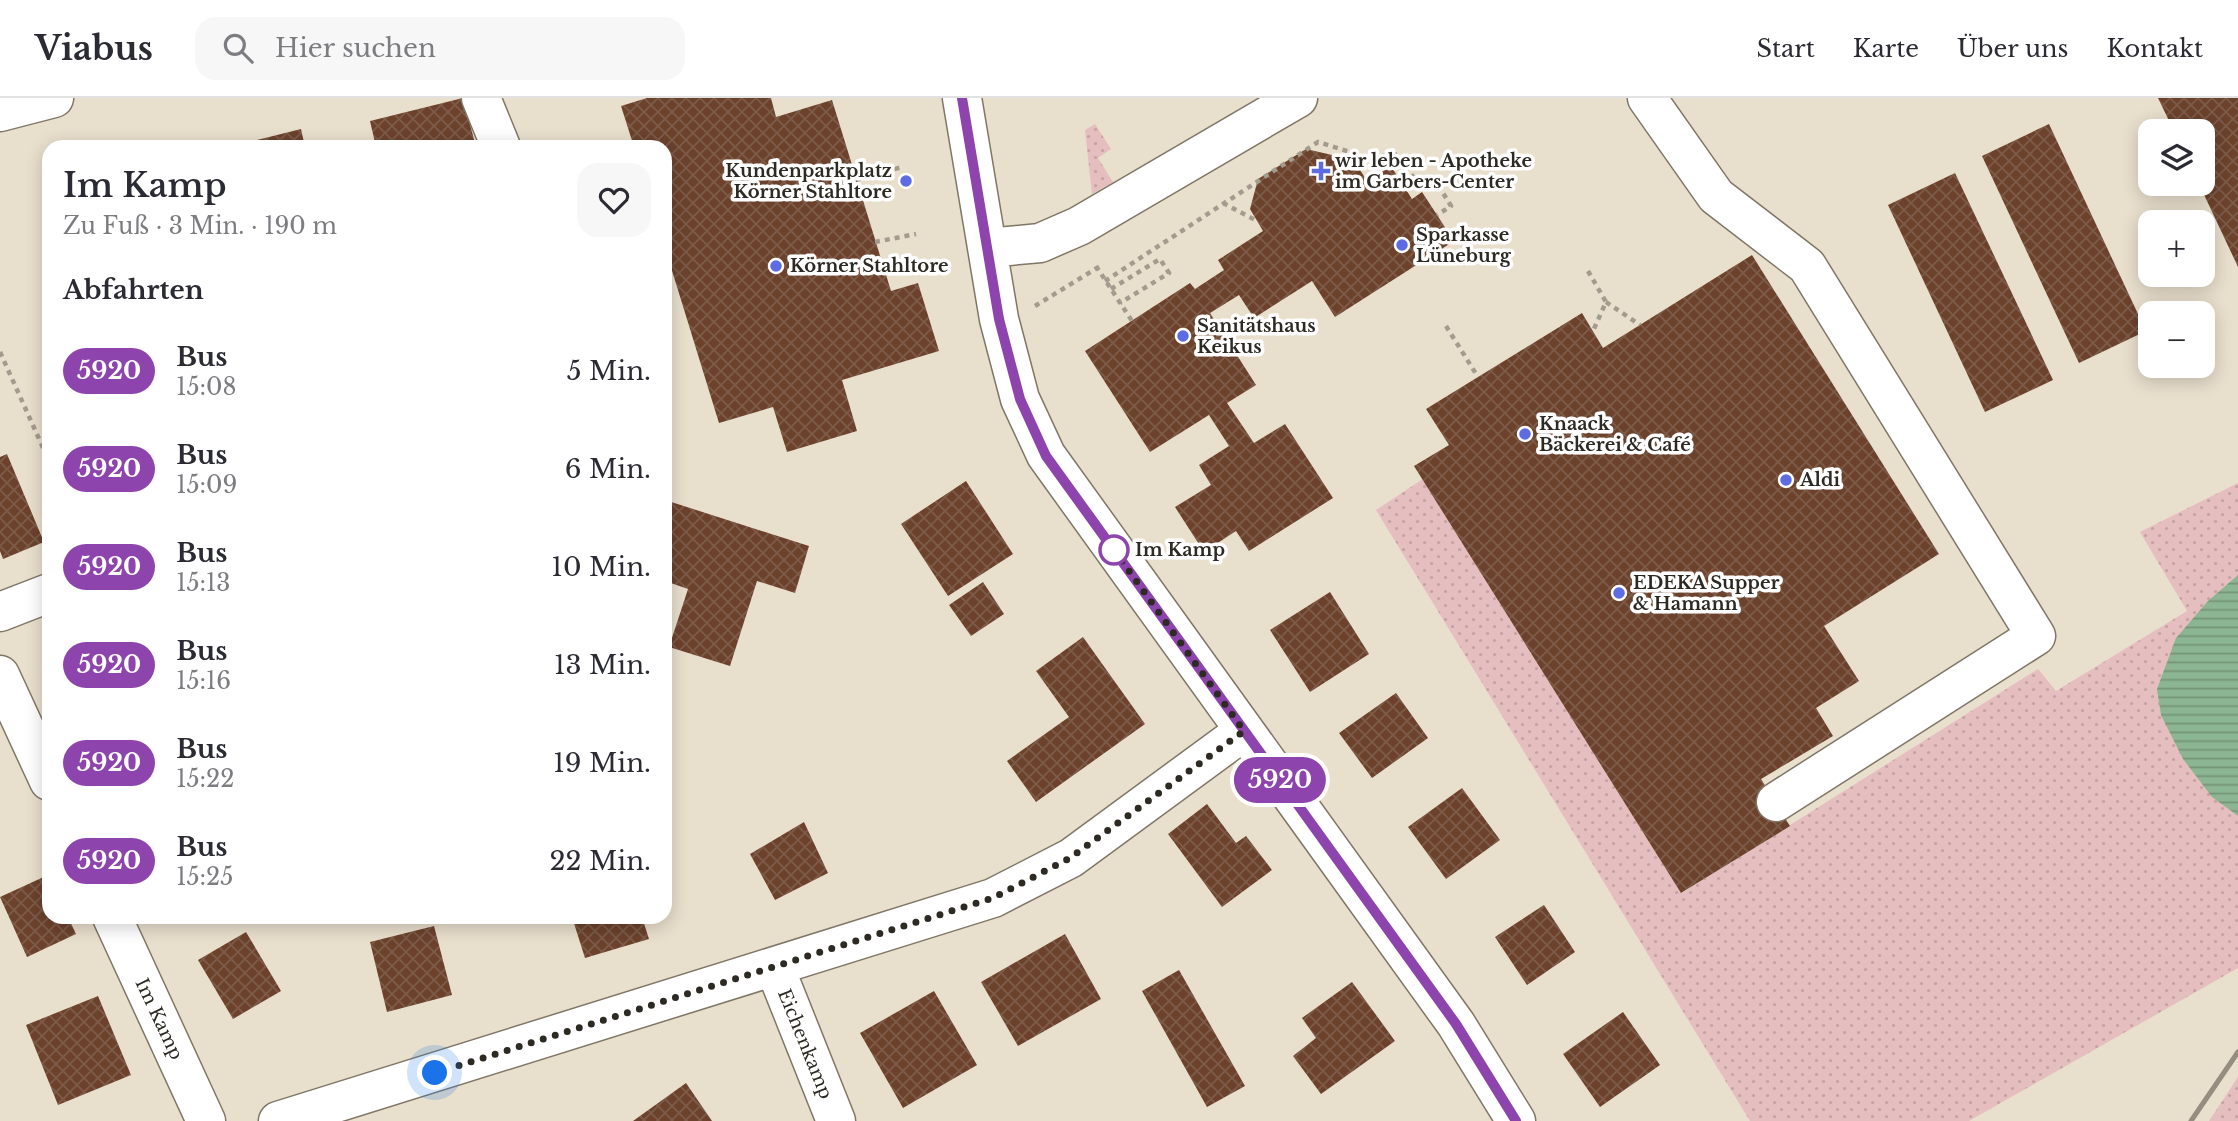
<!DOCTYPE html>
<html lang="de">
<meta charset="utf-8">
<style>
:root{--surface:#fff;--page:#f7f7f7;--text:#2b2b33;--muted:#7c7c81;--line:#e1e1e2}
body{margin:0;font-family:"Libre Baskerville",serif;background:var(--page);color:var(--text);height:100vh;display:flex;flex-direction:column;font-size:26px;white-space:nowrap}
*{box-sizing:border-box;margin:0}
p{font-size:23px;color:var(--muted)}
.icon{flex:none;width:38px;height:38px;fill:none;stroke:currentColor;stroke-width:2;stroke-linecap:round;stroke-linejoin:round}
.map{position:relative;flex:1;overflow:hidden}
.panel{position:absolute;left:42px;top:42px;width:630px;height:784px;display:flex;flex-direction:column;background:var(--surface);border-radius:21px;box-shadow:0 4px 18px #0003}
.panel>*{flex:none}
.badge{padding:0 14px;border-radius:23px;font-size:24px;line-height:46px}
.tools{position:absolute;left:2138px;top:21px;display:grid;gap:14px}
.tools a{display:grid;place-items:center;width:77px;height:77px;border-radius:14px;background:var(--surface);box-shadow:0 4px 18px #0003;font-size:35px}
.you{position:absolute;width:35px;height:35px;margin:-18px;border:5px solid #fff;border-radius:50%;background:#1a73e8;box-shadow:0 0 0 10px #1a73e833}
.map>.badge{position:absolute;translate:-50% -50%;box-shadow:0 0 0 4px #fff}
h2{padding:0 21px;font-size:26px;line-height:63px}
.round{display:grid;place-items:center;flex:none;width:74px;height:74px;border-radius:21px;background:var(--page)}
.overview{display:flex;align-items:center;justify-content:space-between;height:119px;padding:0 21px}
h1{font-size:33px;font-weight:600;line-height:52px}
ul{padding:0;list-style:none}
li{display:flex;align-items:center;gap:21px;height:98px;padding:0 21px}
li div{flex:1}
li b{display:block;font-size:26px}
li em{font-style:normal}
li .badge{min-width:77px;font-weight:700;text-align:center}
header{display:flex;align-items:center;gap:42px;box-sizing:border-box;height:98px;padding:0 35px;background:var(--surface);border-bottom:2px solid var(--line)}
header strong{font-size:33px}
nav{display:flex;gap:38px;margin-inline-start:auto;font-size:24px}
.search{width:490px;height:63px;background:var(--page);display:flex;align-items:center;gap:18px;box-sizing:border-box;padding:0 24px;border-radius:21px;color:var(--muted);font-size:26px}
.map>svg:first-child{display:block}
.grass{fill:url(#grass-dots)}
.water{fill:url(#water-rules)}
.building{fill:url(#building-cross-hatch)}
.lines{fill:none;stroke-linecap:round;stroke-linejoin:round}
.minor-casing{stroke:#7f7666;stroke-width:41}
.path{stroke:#a39c8e;stroke-width:4.5;stroke-dasharray:5 5;stroke-linecap:butt}
.minor{stroke:#fff;stroke-width:38}
.rail{stroke:#948d80;stroke-width:5}
.line-casing{stroke:#fff;stroke-width:16}
.line{stroke:#8e44ad;stroke-width:10}
.walk{stroke:#2d2a23;stroke-width:7;stroke-dasharray:0 12.6}
.poi-dot{fill:#5d6ce3;stroke:#fff;stroke-width:2.5}
.stop-dot{fill:#fff;stroke:#8e44ad;stroke-width:3.5}
.labels{text-anchor:middle;stroke-width:7;stroke-linejoin:round;paint-order:stroke}
.poi-label{font-size:18px;font-weight:bold;fill:#2d2a23;stroke:#fff;text-anchor:start}
.stop-label{font-size:18px;font-weight:bold;fill:#2d2a23;stroke:#fff;text-anchor:start}
.street-label{font-size:18px;fill:#2d2a23;stroke:#fff}
</style>
<header>
<strong>Viabus</strong>
<div class="search"><svg class="icon" aria-label="search" viewBox="0 0 24 24"><circle cx="10" cy="10" r="6"/><path d="M15 15l6 6"/></svg>Hier suchen</div>
<nav><a>Start</a><a>Karte</a><a>Über uns</a><a>Kontakt</a></nav>
</header>
<div class="map">
<svg width="2238" height="1023" viewBox="0 0 2238 1023">
<defs>
<pattern id="grass-dots" width="8" height="8" patternUnits="userSpaceOnUse" patternTransform="scale(1.75)"><rect width="8" height="8" fill="#e5bebf"/><path d="M2 2h.1M6 6h.1" fill="none" stroke="#c5a3a4" stroke-width="1.8" stroke-linecap="round"/></pattern>
<pattern id="water-rules" width="6" height="5" patternUnits="userSpaceOnUse" patternTransform="scale(1.75)"><rect width="6" height="5" fill="#8cb693"/><path d="M0 2.5h6" fill="none" stroke="#739478"/></pattern>
<pattern id="building-cross-hatch" width="8" height="8" patternUnits="userSpaceOnUse" patternTransform="scale(1.75)"><rect width="8" height="8" fill="#6c422c"/><path d="M0 0l8 8M0 8l8-8" fill="none" stroke="#7d5b49"/></pattern>
</defs>
<rect width="100%" height="100%" fill="#e9dfcd"/>
<path class="grass" d="M1095,26l16,25 -13,9 15,24 -21,12 -7,-64z
M1423,381l259,414 356,-224 18,22 131,-80 -47,-79 98,-49v485l-269,153h-219l-374,-611z
M2238,979v44h-29z"/>
<path class="water" d="M2238,477v241l-26,-19 -29,-38 -22,-44 -4,-26 19,-51 32,-37z"/>
<path class="building" d="M463,0l13,49h-100l-6,-26z
M647,0h124l5,19 56,-17 59,191 27,-8 21,68 -97,29 15,51 -70,21 -14,-45 -54,16 -54,-175v-101h-31l-13,-41z
M2158,0h80v169l-39,-83h4v-53h-29z
M2049,26l97,207 -67,32 -97,-207z
M301,31l4,18h-72v-1z
M1306,51l48,11 13,21 24,-15 21,33 10,-7 32,49 -119,76 -23,-36 -58,37 -15,-23 -29,18 46,72 -29,18 27,40 31,-19 48,74 -84,53 -13,-20 -32,21 -29,-45 36,-22 -12,-20 30,-19 -20,-31 -59,37 -65,-101 105,-68 5,6 29,-19 -6,-10 45,-29 -13,-22 8,-30z
M1955,75l98,207 -68,32 -97,-207z
M1752,157l187,299 -115,72 35,55 -43,27 17,28 -72,43 29,47 -109,67 -267,-427 35,-21 -23,-36 156,-96 21,35z
M7,356l37,88 -41,17 -3,-8v-94z
M966,383l47,73 -65,42 -47,-72z
M665,402l144,46 -14,47 -38,-12 -27,85 -61,-19 19,-58 -23,-8z
M983,484l21,32 -33,22 -22,-31z
M1330,494l39,62 -59,38 -40,-62z
M1083,539l62,87 -109,78 -29,-41 62,-44 -33,-46z
M1396,595l32,45 -56,40 -33,-45z
M1462,690l38,52 -54,39 -38,-52z
M1207,706l29,39 10,-7 26,34 -50,37 -54,-73z
M804,724l24,51 -53,27 -25,-46z
M48,777l1,42h19l8,17 -49,23 -27,-60z
M1544,807l31,47 -48,33 -32,-48z
M572,819h70l7,22 -64,19z
M434,828l18,69 -65,17 -17,-70z
M246,834l35,59 -48,28 -35,-59z
M1065,836l36,65 -83,47 -37,-64z
M1179,872l66,116 -38,21 -65,-116z
M1352,884l43,59 -74,53 -28,-38 23,-18 -14,-20z
M934,893l43,74 -74,43 -43,-75z
M98,898l33,79 -73,30 -32,-80z
M1623,914l37,53 -60,42 -37,-53z
M686,985l26,38h-79z"/>
<g class="lines">
<defs>
<path id="minor" d="M481,0l20,49
M962,0l37,221 21,80 26,56 410,569 60,97
M1647,0l69,98 91,70 229,370 -260,166
M0,14l54,-14
M987,150l53,-5 39,-17 219,-128
M0,514l49,-19
M0,577l49,106
M112,819l94,204
M775,870l61,153
M278,1023l715,-223 78,-40 173,-127"/>
</defs>
<use href="#minor" class="minor-casing"/>
<path class="path" d="M856,82l46,-13
M1223,105l34,18
M875,144l41,-8
M1096,168l36,55
M1588,173l18,31 -13,29
M1105,183l213,-139 48,15 29,-3 24,30 13,-9 19,31 -14,9
M1111,191l49,-30 9,14 -49,30
M1606,204l34,23
M1035,208l62,-38
M1446,228l32,51
M0,254l49,109"/>
<use href="#minor" class="minor"/>
<path class="rail" d="M2191,1023l47,-69"/>
</g>
<g class="lines">
<defs>
<path id="line" d="M962,0l37,221 21,80 26,57 410,568 60,97"/>
</defs>
<use href="#line" class="line-casing"/>
<use href="#line" class="line"/>
<path class="walk" d="M435,975l558,-175 77,-40 174,-127 -130,-181"/>
</g>
<g class="poi-dot">
<path d="M1317.5 62.5h7v7h7v7h-7v7h-7v-7h-7v-7h7z"/>
<circle cx="906" cy="83" r="7"/>
<circle cx="1402" cy="147" r="7"/>
<circle cx="776" cy="168" r="7"/>
<circle cx="1183" cy="238" r="7"/>
<circle cx="1525" cy="336" r="7"/>
<circle cx="1786" cy="382" r="7"/>
<circle cx="1619" cy="495" r="7"/>
</g>
<circle class="stop-dot" cx="1114" cy="452" r="14"/>
<g class="labels">
<g class="poi-label">
<text x="1335" y="69">wir leben - Apotheke<tspan x="1335" dy="21">im Garbers-Center</tspan></text>
<text x="892" y="79" text-anchor="end">Kundenparkplatz<tspan x="892" dy="21">Körner Stahltore</tspan></text>
<text x="1416" y="143">Sparkasse<tspan x="1416" dy="21">Lüneburg</tspan></text>
<text x="790" y="174">Körner Stahltore</text>
<text x="1197" y="234">Sanitätshaus<tspan x="1197" dy="21">Keikus</tspan></text>
<text x="1539" y="332">Knaack<tspan x="1539" dy="21">Bäckerei &amp; Café</tspan></text>
<text x="1800" y="388">Aldi</text>
<text x="1633" y="491">EDEKA Supper<tspan x="1633" dy="21">&amp; Hamann</tspan></text>
</g>
<g class="stop-label">
<text x="1135" y="458">Im Kamp</text>
</g>
<g class="street-label">
<text transform="translate(159 921) rotate(65)" y="6">Im Kamp</text>
<text transform="translate(805 946) rotate(68)" y="6">Eichenkamp</text>
</g>
</g>
</svg>
<div class="tools">
<a><svg class="icon" aria-label="layers" viewBox="0 0 24 24"><path d="M12 4l9 5-9 5-9-5zM3 14l9 5 9-5"/></svg></a>
<a>+</a>
<a>−</a>
</div>
<div class="you" style="left:435px;top:975px"></div>
<b class="badge" style="left:1280px;top:682px;background:#8e44ad;color:#fff">5920</b>
<section class="panel">
<div class="overview"><div><h1>Im Kamp</h1><p>Zu Fuß · 3 Min. · 190 m</p></div><a class="round"><svg class="icon" aria-label="heart" viewBox="0 0 24 24"><path d="M12 20l-8-8c-3-5 5-10 8-4 3-6 11-1 8 4z"/></svg></a></div>
<h2>Abfahrten</h2>
<ul>
<li><span class="badge" style="background:#8e44ad;color:#fff">5920</span><div><b>Bus</b><p>15:08</p></div><em>5 Min.</em></li>
<li><span class="badge" style="background:#8e44ad;color:#fff">5920</span><div><b>Bus</b><p>15:09</p></div><em>6 Min.</em></li>
<li><span class="badge" style="background:#8e44ad;color:#fff">5920</span><div><b>Bus</b><p>15:13</p></div><em>10 Min.</em></li>
<li><span class="badge" style="background:#8e44ad;color:#fff">5920</span><div><b>Bus</b><p>15:16</p></div><em>13 Min.</em></li>
<li><span class="badge" style="background:#8e44ad;color:#fff">5920</span><div><b>Bus</b><p>15:22</p></div><em>19 Min.</em></li>
<li><span class="badge" style="background:#8e44ad;color:#fff">5920</span><div><b>Bus</b><p>15:25</p></div><em>22 Min.</em></li>
</ul>
</section>
</div>
